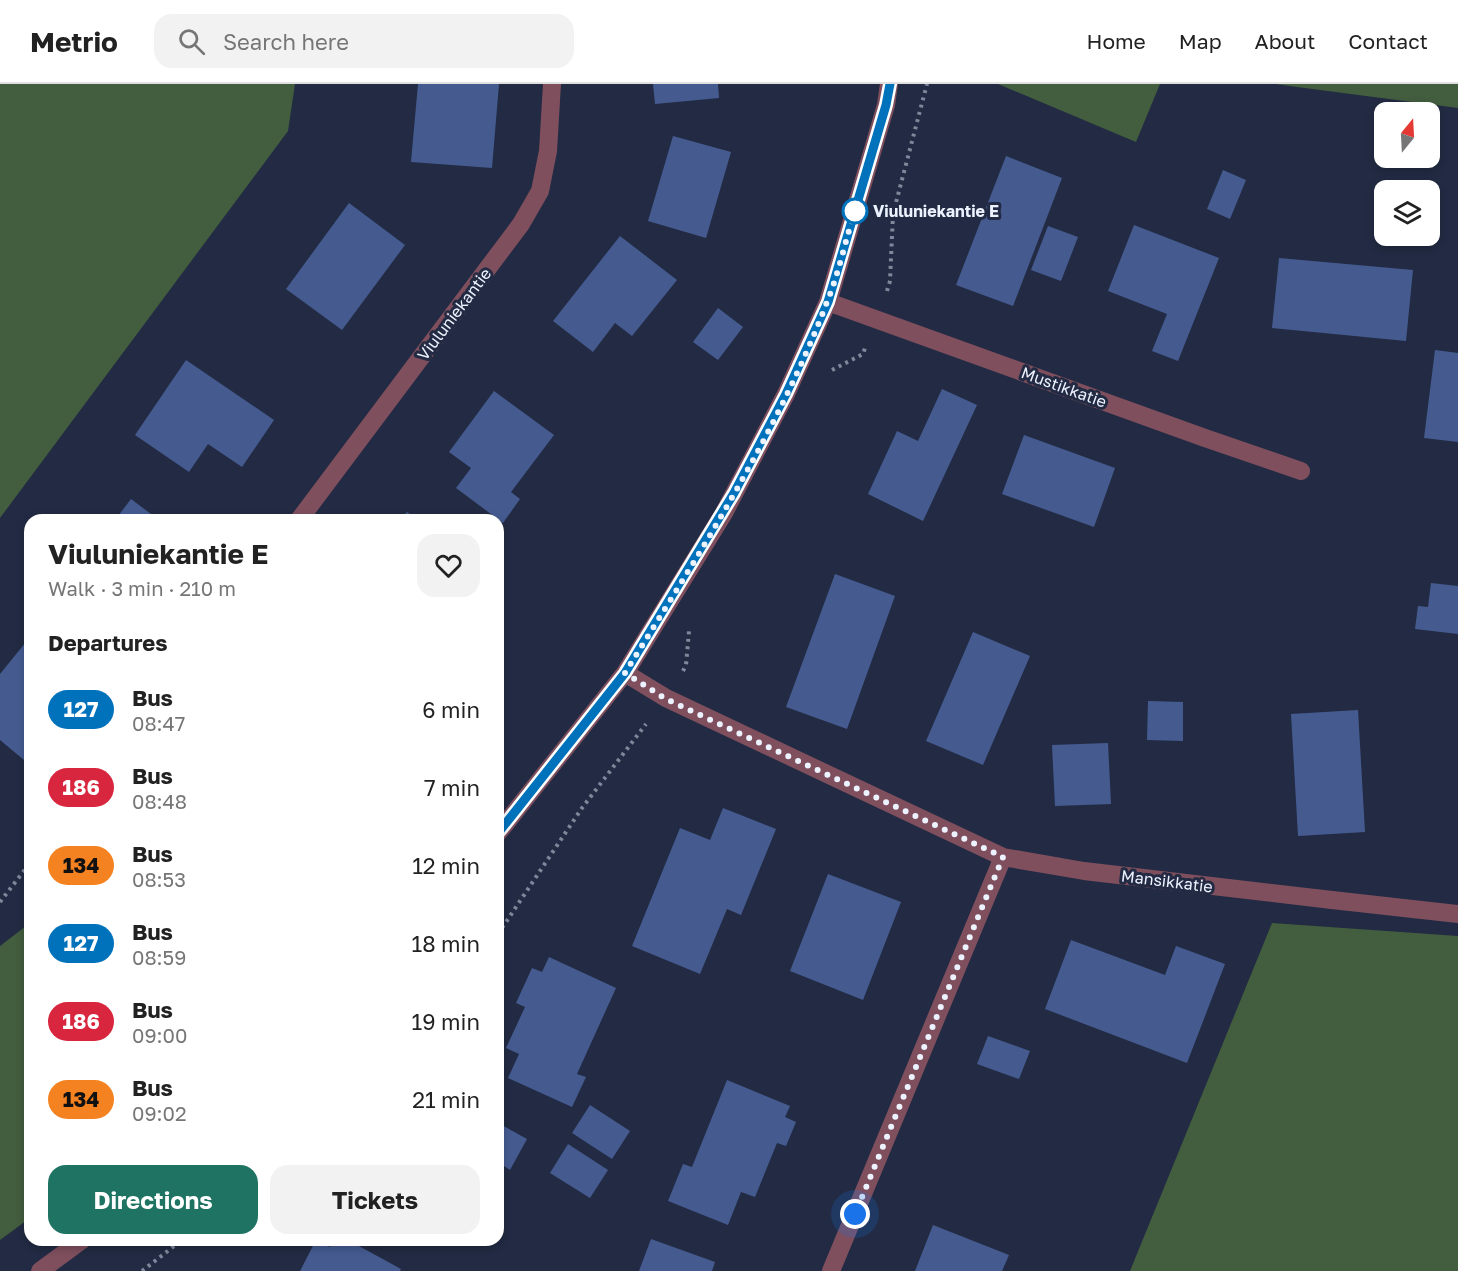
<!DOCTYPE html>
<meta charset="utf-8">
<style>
:root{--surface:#fff;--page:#f2f2f2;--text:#222;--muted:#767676;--line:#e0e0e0;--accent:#1e7363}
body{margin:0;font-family:"Golos Text",sans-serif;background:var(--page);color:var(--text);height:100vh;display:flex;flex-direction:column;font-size:22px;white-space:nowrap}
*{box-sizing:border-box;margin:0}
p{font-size:20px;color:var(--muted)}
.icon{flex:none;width:33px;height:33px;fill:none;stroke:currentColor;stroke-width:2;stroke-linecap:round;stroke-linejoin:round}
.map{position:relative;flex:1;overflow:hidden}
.details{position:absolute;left:24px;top:430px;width:480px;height:732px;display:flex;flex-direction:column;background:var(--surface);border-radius:18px;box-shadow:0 3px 9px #0003}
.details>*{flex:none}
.badge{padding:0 12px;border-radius:20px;font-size:21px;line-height:39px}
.needle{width:39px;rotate:18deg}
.controls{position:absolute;left:1374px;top:18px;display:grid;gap:12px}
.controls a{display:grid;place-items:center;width:66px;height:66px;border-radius:12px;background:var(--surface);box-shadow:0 3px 9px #0003;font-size:30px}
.you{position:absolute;width:30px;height:30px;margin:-15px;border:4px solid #fff;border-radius:50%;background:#1a73e8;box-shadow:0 0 0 9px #1a73e833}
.map>.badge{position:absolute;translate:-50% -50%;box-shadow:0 0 0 3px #fff}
h2{padding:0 24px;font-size:22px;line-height:54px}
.round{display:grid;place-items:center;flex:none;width:63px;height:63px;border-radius:18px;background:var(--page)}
.head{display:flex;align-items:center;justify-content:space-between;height:102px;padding:0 24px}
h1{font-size:28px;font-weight:700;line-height:45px}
.cta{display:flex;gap:12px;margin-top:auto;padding:12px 24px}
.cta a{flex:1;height:69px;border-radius:18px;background:var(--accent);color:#fff;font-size:24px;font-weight:700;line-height:69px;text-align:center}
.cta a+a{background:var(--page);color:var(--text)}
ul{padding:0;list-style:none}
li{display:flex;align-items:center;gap:18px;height:78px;padding:0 24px}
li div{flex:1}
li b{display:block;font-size:22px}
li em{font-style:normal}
li .badge{min-width:66px;font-weight:700;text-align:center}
header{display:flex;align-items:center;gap:36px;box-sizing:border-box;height:84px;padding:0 30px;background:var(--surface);border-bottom:2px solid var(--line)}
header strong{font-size:28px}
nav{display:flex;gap:33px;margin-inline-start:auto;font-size:21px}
.search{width:420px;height:54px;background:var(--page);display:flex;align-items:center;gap:15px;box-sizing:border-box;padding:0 21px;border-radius:18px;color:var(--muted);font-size:22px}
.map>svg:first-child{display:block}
.green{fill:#435d3f}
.building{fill:#455b90}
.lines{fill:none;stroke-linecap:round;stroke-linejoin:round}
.path{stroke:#80879a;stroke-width:4;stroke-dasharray:3 4.5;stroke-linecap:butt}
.service{stroke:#7f4f5e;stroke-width:18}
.minor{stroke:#7f4f5e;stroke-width:18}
.line-casing{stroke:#fff;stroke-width:14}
.line{stroke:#0072bc;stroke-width:9}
.walk{stroke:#ecf2fe;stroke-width:6;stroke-dasharray:0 10.8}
.stop-dot{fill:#fff;stroke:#0072bc;stroke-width:3}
.labels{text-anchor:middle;stroke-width:6;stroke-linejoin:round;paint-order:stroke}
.stop-label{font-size:16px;font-weight:bold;fill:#ecf2fe;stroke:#222b43;text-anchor:start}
.street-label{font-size:16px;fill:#ecf2fe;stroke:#222b43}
</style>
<header>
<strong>Metrio</strong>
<div class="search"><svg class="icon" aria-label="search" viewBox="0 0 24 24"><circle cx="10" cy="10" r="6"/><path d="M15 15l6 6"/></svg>Search here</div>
<nav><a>Home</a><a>Map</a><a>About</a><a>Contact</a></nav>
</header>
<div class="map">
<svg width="1458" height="1187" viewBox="0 0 1458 1187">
<rect width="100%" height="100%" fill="#222b43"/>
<path class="green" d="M0,0h295l-7,47 -288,387z
M998,0h162l-24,58z
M1276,0h182v24l-161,-21z
M30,839v295l-30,22v-294z
M1272,839l186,13v335h-328z"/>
<path class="building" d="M418,0h81l-7,84 -81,-6z
M653,0h65l1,14 -64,6z
M673,52l58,16 -25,86 -58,-17z
M1006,72l56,22 -49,128 -57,-21z
M1223,86l23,10 -16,39 -23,-10z
M349,119l56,42 -63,85 -56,-41z
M1134,141l85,33 -41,103 -26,-10 15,-37 -59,-23z
M1048,142l30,11 -17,44 -30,-11z
M620,152l57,44 -45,56 -17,-13 -22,29 -40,-31z
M1279,174l134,12 -7,71 -134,-13z
M718,224l25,19 -25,33 -25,-18z
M1435,266l23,3v89l-34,-4z
M186,276l88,60 -32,47 -34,-23 -19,28 -54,-37z
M942,305l35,16 -54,116 -55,-27 29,-63 21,10z
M494,307l60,44 -43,57 9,7 -17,24 -47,-35 15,-20 -22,-16z
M1024,351l91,33 -21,59 -92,-33z
M131,415l28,21h-44z
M407,428l11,8h-17z
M835,490l60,22 -48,133 -61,-22z
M1431,499l27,3v48l-43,-5 3,-23 10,1z
M973,548l57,24 -47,109 -57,-24z
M30,553v116l-6,7 -24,-20v-66z
M1148,617l35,1v39l-36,-1z
M1358,626l7,122 -67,4 -7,-122z
M1108,659l3,61 -56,2 -3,-61z
M723,724l53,21 -35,86 -14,-6 -27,65 -68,-28 48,-118 30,12z
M828,790l73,28 -38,98 -73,-29z
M1071,856l94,35 11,-29 49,18 -38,99 -142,-54z
M549,873l67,31 -39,86 9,3 -14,30 -64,-29 11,-24 -13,-6 19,-41 -9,-4 16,-35 10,4z
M988,952l42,15 -11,28 -42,-15z
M727,996l63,26 -5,11 11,5 -10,24 -9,-3 -22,54 -14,-5 -13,33 -60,-24 15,-37 9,3z
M590,1021l40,26 -18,28 -40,-26z
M498,1039l29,16 -17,31 -12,-8z
M568,1060l40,26 -18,28 -40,-25z
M933,1141l76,30 -7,16h-87z
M651,1155l64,23 -3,9h-73z
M316,1156l14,7 3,-7h15l53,29 -1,2h-100z"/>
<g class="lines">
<path class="path" d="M887,207l3,-10 3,-67 34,-130
M832,286l31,-16 2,-6
M683,587l3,-6 3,-34
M0,818l30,-39
M498,850l84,-126 64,-84
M142,1187l40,-31"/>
<path class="service" d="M1332,816l126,14"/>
<path class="minor" d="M828,218l377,136 96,33
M299,436l222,-296 19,-33 8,-40 4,-67
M625,589l41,25 337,159 81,14 248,29
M498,749l127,-160 99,-160 62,-119 42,-92 58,-197 3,-21
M40,1187l42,-31
M831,1187l172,-414"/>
</g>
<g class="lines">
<defs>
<path id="line" d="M498,749l127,-160 109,-180 52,-99 42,-92 58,-197 4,-21"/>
</defs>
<use href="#line" class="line-casing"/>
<use href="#line" class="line"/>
<path class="walk" d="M855,127c-10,30 -16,62 -28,91 -50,132 -128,252 -202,371l41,26 337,158 -148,357"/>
</g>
<circle class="stop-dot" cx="855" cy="127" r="12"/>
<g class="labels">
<g class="stop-label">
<text x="873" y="133">Viuluniekantie E</text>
</g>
<g class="street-label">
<text transform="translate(454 230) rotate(-53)" y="6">Viuluniekantie</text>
<text transform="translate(1064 303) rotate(20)" y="6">Mustikkatie</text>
<text transform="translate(1167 797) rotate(7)" y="6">Mansikkatie</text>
</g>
</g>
</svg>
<div class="controls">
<a><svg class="needle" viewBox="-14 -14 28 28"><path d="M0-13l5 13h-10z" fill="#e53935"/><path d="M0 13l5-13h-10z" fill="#767676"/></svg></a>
<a><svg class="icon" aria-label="layers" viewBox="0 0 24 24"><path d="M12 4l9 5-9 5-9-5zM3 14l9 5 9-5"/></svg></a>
</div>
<div class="you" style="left:855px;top:1130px"></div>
<section class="details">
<div class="head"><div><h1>Viuluniekantie E</h1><p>Walk · 3 min · 210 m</p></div><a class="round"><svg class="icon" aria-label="heart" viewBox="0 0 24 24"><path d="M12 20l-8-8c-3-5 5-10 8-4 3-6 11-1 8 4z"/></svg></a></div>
<h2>Departures</h2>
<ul>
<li><span class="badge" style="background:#0072bc;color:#fff">127</span><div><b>Bus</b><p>08:47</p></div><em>6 min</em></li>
<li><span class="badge" style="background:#d7263d;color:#fff">186</span><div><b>Bus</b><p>08:48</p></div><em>7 min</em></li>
<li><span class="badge" style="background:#f58220;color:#111">134</span><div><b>Bus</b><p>08:53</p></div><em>12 min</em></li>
<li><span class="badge" style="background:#0072bc;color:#fff">127</span><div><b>Bus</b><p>08:59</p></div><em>18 min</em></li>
<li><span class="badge" style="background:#d7263d;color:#fff">186</span><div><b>Bus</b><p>09:00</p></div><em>19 min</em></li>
<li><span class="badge" style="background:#f58220;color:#111">134</span><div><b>Bus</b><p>09:02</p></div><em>21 min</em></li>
</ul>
<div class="cta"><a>Directions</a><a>Tickets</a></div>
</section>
</div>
